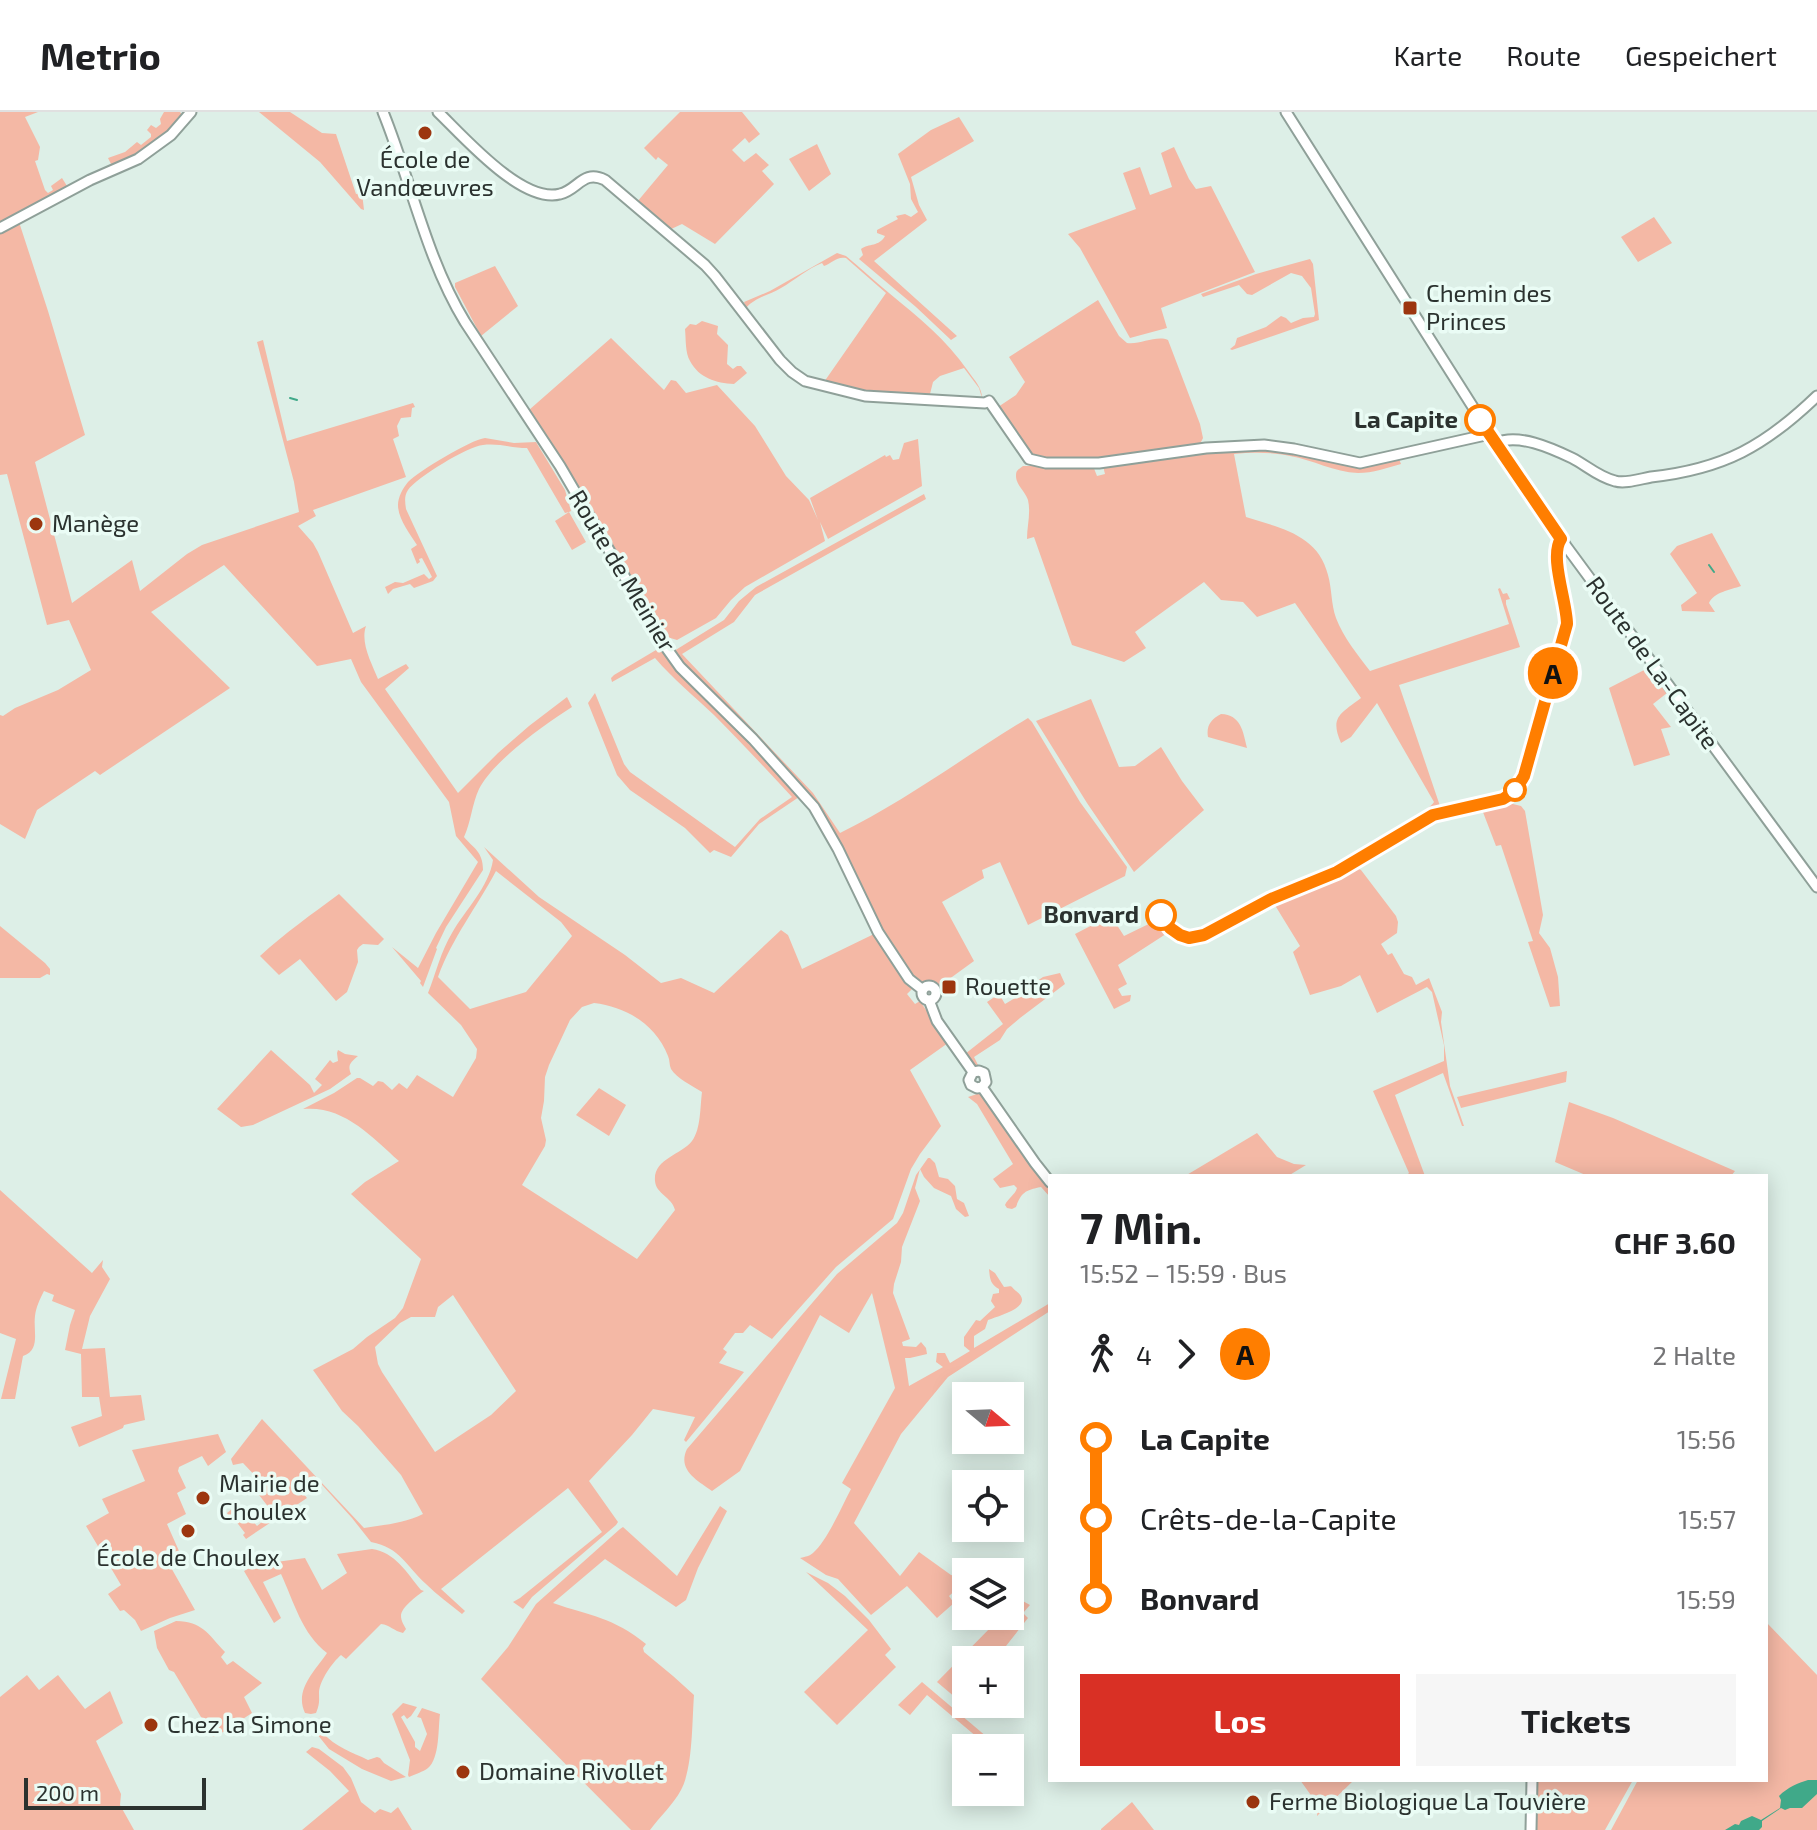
<!DOCTYPE html>
<html lang="de">
<meta charset="utf-8">
<style>
:root{--surface:#fff;--page:#f6f6f6;--text:#202124;--muted:#757577;--line:#e0e0e0;--accent:#d93025}
body{margin:0;font-family:"Exo 2",sans-serif;background:var(--page);color:var(--text);height:100vh;display:flex;flex-direction:column;font-size:30px;white-space:nowrap}
*{box-sizing:border-box;margin:0}
p{font-size:26px;color:var(--muted)}
.icon{flex:none;width:44px;height:44px;fill:none;stroke:currentColor;stroke-width:2;stroke-linecap:round;stroke-linejoin:round}
.map{position:relative;flex:1;overflow:hidden}
.drawer{position:absolute;left:1048px;top:1062px;width:720px;height:608px;display:flex;flex-direction:column;background:var(--surface);border-radius:0px;box-shadow:0 4px 20px #0003}
.drawer>*{flex:none}
.badge{padding:0 16px;border-radius:26px;font-size:28px;line-height:52px}
.needle{width:52px;rotate:109deg}
.controls{position:absolute;left:952px;top:1270px;display:grid;gap:16px}
.controls a{display:grid;place-items:center;width:72px;height:72px;border-radius:0px;background:var(--surface);box-shadow:0 4px 20px #0003;font-size:40px}
.scale{position:absolute;left:24px;bottom:20px;width:182px;box-sizing:border-box;padding-left:8px;border:4px solid #2b322f;border-top:0;font-size:22px;line-height:28px;white-space:nowrap;color:#2b322f;-webkit-text-stroke:6px #eafcf5;paint-order:stroke}
.map>.badge{position:absolute;translate:-50% -50%;box-shadow:0 0 0 4px #fff}
.legs{display:flex;align-items:center;gap:12px;height:88px;padding:0 32px;font-size:26px}
.legs p{margin-inline-start:auto}
.headline{display:flex;align-items:center;justify-content:space-between;height:136px;padding:0 32px}
h1{font-size:44px;font-weight:700;line-height:60px}
.button{display:flex;gap:16px;margin-top:auto;padding:16px 32px}
.button a{flex:1;height:92px;border-radius:0px;background:var(--accent);color:#fff;font-size:32px;font-weight:700;line-height:92px;text-align:center}
.button a+a{background:var(--page);color:var(--text)}
ul{padding:0 32px;list-style:none}
li{display:flex;align-items:center;gap:28px;height:80px;font-size:30px}
li i{display:grid;place-items:center;width:12px;height:100%;margin:0 10px;background:currentColor}
li i::after{content:'';width:20px;height:20px;margin:-10px;border:6px solid;border-radius:50%;background:var(--surface)}
li p{margin-inline-start:auto}
li:first-child i{background:linear-gradient(#0000 50%,currentColor 0)}
li:last-child i{background:linear-gradient(currentColor 50%,#0000 0)}
header{display:flex;align-items:center;gap:48px;box-sizing:border-box;height:112px;padding:0 40px;background:var(--surface);border-bottom:2px solid var(--line)}
header strong{font-size:38px}
nav{display:flex;gap:44px;margin-inline-start:auto;font-size:28px}
.map>svg:first-child{display:block}
.green{fill:#f4b8a5;fill-rule:evenodd}
.water{fill:#40a989}
.lines{fill:none;stroke-linecap:round;stroke-linejoin:round}
.stream{stroke:#40a989;stroke-width:2}
.tertiary-casing{stroke:#8fa099;stroke-width:13}
.tertiary{stroke:#fff;stroke-width:9}
.line-1-casing{stroke:#fff;stroke-width:18}
.line-1{stroke:#ff7e00;stroke-width:12}
.poi-dot{fill:#9c360f;stroke:#eafcf5;stroke-width:3}
.stop-1-dot{fill:#fff;stroke:#ff7e00;stroke-width:4}
.labels{text-anchor:middle;stroke-width:7;stroke-linejoin:round;paint-order:stroke}
.poi-label{font-size:24px;fill:#2b322f;stroke:#eafcf5;text-anchor:start}
.stop-label{font-size:24px;font-weight:bold;fill:#2b322f;stroke:#eafcf5;text-anchor:end}
.street-label{font-size:24px;fill:#2b322f;stroke:#eafcf5}
</style>
<header>
<strong>Metrio</strong>
<nav><a>Karte</a><a>Route</a><a>Gespeichert</a></nav>
</header>
<div class="map">
<svg width="1817" height="1718" viewBox="0 0 1817 1718">
<rect width="100%" height="100%" fill="#ddefe7"/>
<path class="green" d="M0,0h38l-13,5 15,30 -2,13 -3,1 10,29 3,3 5,-3 -2,-4 11,-8 5,8 -67,39z
M164,0h16l3,4c-23,24 -41,36 -71,50l-4,-8 17,-6 12,-10 4,3 10,-8v-3l-4,-4 4,-5 5,3 5,-4 -1,-5z
M259,0h31l32,21 14,1 20,60 6,-1 2,17 -3,-1 -41,-47z
M680,0h62l18,22 -11,9 -4,-5 -13,12 12,12 12,-9 13,12 -7,6 12,13 -59,60 -33,-20 -13,6 -32,-28 31,-37 -10,-8 -2,3 -12,-12z
M959,5l15,24 -63,36 8,28 8,15 -53,41 83,75 -6,4 -35,-33 -57,-48 4,-4 -2,-6c8,-6 18,-2 24,-13l-8,-3v-3l21,-11 -2,-3 9,-2 6,3 7,-5 -7,-13 -1,-15 -12,-30 33,-24z
M817,32l14,30 -22,17 -20,-32z
M1174,35l15,32 7,10 15,-3 44,86 -94,36 6,20 -37,10 -50,-90 -12,-14 68,-25 -13,-36 17,-6 10,28 22,-8 -11,-34z
M1654,105l18,26 -34,19 -17,-25z
M19,110l29,89 37,124 -50,27 37,141 60,-43 8,31 47,-37 15,-9 97,-33 -5,-30 -37,-140 6,-2 24,101 126,-38 2,4 -3,1 -1,9 -10,1 -4,8 2,10 -6,3 13,38 -93,33 3,6 -18,10 15,17 5,9 35,81 13,-7c-6,17 6,38 12,53l28,-15 3,4 -24,21 73,104 40,-40 31,-27 38,-29 5,10c-28,18 -78,53 -93,82 -7,15 -8,33 -15,48 9,11 19,14 19,33l-37,57 -10,21 1,1 -14,38 -3,-4 1,-2 -29,-34 26,21 18,-35 42,-71 -22,-26 -7,-34 -88,-120 -10,-23 -34,7 -93,-101 -73,47 79,76 -130,87 -5,-4 -58,39 -12,29 -25,-15v-109l3,1 12,-8 43,-18 33,-20 -22,-50 -22,5 -40,-151 -7,1v-242z
M837,141l9,3c15,12 28,25 43,37 29,24 57,46 79,78 6,9 14,16 14,27l-3,-10 -15,-20 -24,8 -7,6 -3,12 -64,-2 -42,-10 62,-89 -40,-35c-9,-2 -14,5 -22,8l-2,-3c-15,6 -27,17 -41,25 -11,7 -26,9 -35,20l-2,-6 26,-11z
M1310,147l3,5 6,56 -87,30 -2,-1 5,-4 2,-7 29,-11 15,-11 5,2 5,5 12,-5 11,-1 1,-3 -4,-26 -9,-12 -11,-3 -39,22 -5,-1 -8,-9 -36,12 -2,-3 55,-20z
M495,154l23,40 -37,30 -26,-49v-4z
M1098,188l21,36 8,7c13,2 29,-8 41,-3l32,84 3,14 -3,6c-43,8 -85,15 -128,16 -12,0 -26,2 -37,-4 -13,-7 -28,-36 -37,-49l18,-12 9,-13 -16,-25z
M702,209l16,5 -1,8 11,11 -1,19 6,5 4,-3h4l6,7 -13,11c-18,-1 -35,-6 -44,-23 -5,-8 -4,-22 -5,-32l5,-5 6,1z
M611,226l53,52 7,-10 5,1 10,12 31,-8 38,41 31,50 23,24 9,20 -8,-22 75,-43 1,2 4,-2 3,5 6,-1 5,-16 14,-4 4,47 -94,53 -8,-17 5,19 -80,46 -14,13 -15,18 -39,22 -10,-3 -12,-15 -85,-147 -41,-65z
M485,326l29,5 22,-1 29,48 6,21 -2,1 17,30 -14,8 -17,-29 14,-9 -4,1 -38,-65c-15,0 -29,-5 -44,-3 -15,1 -67,33 -75,45 -4,6 -3,12 -2,19l31,67 -4,5 -19,7 -4,-4 -17,5 -5,5 -3,-7 10,-5 8,1 21,-9 5,5 3,-2 -10,-19 -3,1 1,3 -3,2 -6,-15 6,-4c-7,-11 -19,-26 -19,-40 0,-8 5,-17 10,-23 11,-11 62,-42 77,-44z
M1269,336l32,5 33,10 19,4 18,-1 28,-7 2,5c-14,4 -28,9 -43,9 -24,-1 -45,-13 -68,-17 -18,-4 -38,-4 -56,-2l12,63c34,11 72,17 82,58 4,14 3,29 8,43 7,19 22,37 34,53l139,-47 -11,-35 2,-1 3,6 4,-1 3,6 -4,1v4l14,43 -121,38 42,124 -31,14 -59,38 -46,22 -2,-3c20,-1 120,-62 131,-78l-57,-99 -26,34 -10,6c-12,-27 1,-30 20,-45l-66,-95 -38,14 -14,-15 -22,-2 -17,-18 -69,50 11,16 -22,14 -52,-17 -38,-108 -7,2c0,-14 4,-25 1,-39 -3,-9 -12,-15 -12,-24 0,-6 2,-6 7,-10h70l4,10 8,-2 -2,-8 40,-4 50,-10z
M924,382l2,5 -171,96 -21,27 -52,32 131,139 27,40c67,-33 125,-77 188,-115l4,4 48,80 47,65 -2,9 -97,49 -28,-63 -18,8 2,8 -42,24 32,59 -33,24c-5,0 -13,1 -18,-1 -30,-9 -71,-118 -86,-146 -16,-31 -42,-55 -65,-80 -31,-33 -62,-66 -93,-99l-5,-8 50,-31 15,-19 17,-14z
M1712,421l29,53c-11,4 -27,6 -32,17l6,9 -33,-1 -1,-6 16,-12 -27,-39 7,-8z
M656,538l8,3 13,18 31,27 55,57 36,42 -40,27 -28,33 -17,-7 -4,3 -25,-25 -55,-38 -13,-15 -29,-72 7,-10 29,71 6,8 105,75 25,-28 32,-22c-26,-28 -51,-55 -78,-82 -20,-19 -41,-36 -59,-57l-43,24 -1,-4 3,-3z
M1650,555l17,26 -14,11 18,23 -10,2 9,26 -36,11 -25,-78z
M1091,587l28,68 16,-1 26,-19 21,34 22,29 -70,62 -47,-69 -51,-82z
M1221,602c20,1 22,17 26,34l-39,-11c-2,-11 3,-18 13,-23z
M1505,690l16,4 4,5 18,104 -4,18 11,15 8,29 2,29 -10,1 -22,-65 5,-1 -32,-96 -5,1 -15,-39z
M484,735l55,50 86,58 36,28 20,-5 33,15 67,-63 7,5 14,34 72,-35 38,55 -5,5 8,10 5,-3 28,42 -38,27 31,56 -21,28 -9,15 -18,50 -57,48 -64,72 -22,-14 -7,8h-8l-12,16 4,3 -8,11 25,9 -58,70 -2,-2 11,-23 -42,-8 -21,26 -43,46 29,41 -2,3 -84,72 -9,12 -10,-7 7,-4 82,-66 -34,-44 -127,101 24,22 -3,3c-12,-10 -25,-19 -36,-30 -21,-19 -25,-36 -55,-42l-19,-24 -38,-42 -16,11 9,11 -61,41 -3,-4 2,-2 -10,-13 -3,1 -5,-8 11,-9 19,22 16,-13 -17,-22 7,-7 -20,-21 -10,2 -2,-6 31,-40 102,109c20,-3 41,-5 59,-14l-22,-39 -43,-49 -16,-15 -29,-41 40,-21 14,-12 28,-19 8,-10 18,-49 -70,-65 14,-12 34,-21c-28,-25 -56,-56 -96,-52l31,-16 23,-15h3l13,8 5,-5 5,1 9,8 7,-7 8,6 10,-14 36,22 23,-39 1,-9 -16,-24 -33,-32c8,-20 13,-42 24,-60 13,-23 37,-46 41,-73zM496,759l65,51 11,14 -46,56 -56,17 -32,-32c14,-39 39,-70 58,-106zM594,891c33,4 62,22 74,53 2,4 1,9 3,13 5,9 22,17 31,23 -2,15 -1,37 -10,49 -11,14 -39,18 -37,40 1,13 17,16 20,29l-38,49 -115,-74 23,-39 1,-6 -5,-22 3,-17 1,-24 4,-12 21,-45 12,-13zM453,1183l63,96 -25,24 -56,37 -53,-80 -4,-8 -3,-17 25,-24 11,-6h24l3,-10z
M1355,755l6,3 35,46 2,6 -1,11 -16,11 7,11 4,-2 12,21 8,3 4,8 13,-7 13,34 -1,10 9,64 14,40h-2l-19,-53 -48,22 30,81h-19l3,-3 -36,-82 71,-30v-16l-12,-53 -5,-5 -50,26 -17,-38 -19,11 -31,9 -17,-43 7,-6 -27,-44z
M339,782l45,45 -6,6 -15,-1 -4,3 -2,3 1,12 -11,30 -11,9 -36,-42 -21,16 -19,-19c25,-23 52,-42 79,-62z
M1106,806l5,7 4,-3 9,14 35,-17 10,13 -51,33 9,19 -9,5 4,7 9,-1 -1,6 -16,8 -39,-75z
M0,814l45,37 5,6v6l-3,-1 -7,4h-40z
M1060,861l5,11 -45,34 -13,11 -7,11 -26,17 4,8 -2,2 -11,-13 38,-30 -16,-22 12,-8 6,10 22,-13 -2,-5 7,-4 2,1 9,-6z
M271,938l39,35 4,8 8,-8 -7,-6 15,-19 3,3 5,-2 -1,-8 1,-3 7,4 13,2c-7,6 -11,9 -7,18l-21,15 -77,36 -12,2 -24,-18z
M1567,959l-1,11 -105,26 -4,-11z
M599,976l27,17 -17,31 -33,-21z
M980,981l49,68 21,26v10l-9,-10c-16,3 -20,6 -25,20l-4,2 -5,-1 -2,-3c3,-7 10,-10 12,-17l-3,-3 -14,3 -7,-9 20,-15 -36,-60 -9,-7z
M1569,990l44,16 122,53 -4,5h-143l-33,-14z
M1257,1021l20,24 17,7 12,1 -18,11h-103z
M928,1046h2l5,5 4,14 9,2 7,7 2,13 7,4 5,13 -4,1 -9,-8 -5,-13 -17,-8 -10,-11 -4,-8 -5,19 5,13 -18,46 -1,15 -7,22 -1,9 17,46 -8,3 1,4 13,1 5,-5 5,6 1,6 -17,4h-5l4,28 34,-19 -7,-5 1,-9h8l5,10 20,-12 -6,-5v-9l12,-17 4,1 15,-14 -4,-6 2,-7 6,-1v-4c-9,-5 -9,-10 -10,-20l6,4 9,14c10,-1 5,-2 12,4 20,15 -15,24 -28,29l-3,9 -11,7v12l76,-45v8l-102,66 -47,57 -47,89 46,53 19,-24 32,23 15,3v18l-8,-8 -9,8 5,7 -17,15 -30,-32 -36,29 -33,-36 -12,-4 -26,-17c7,-2 8,-1 13,-5 14,-12 29,-47 38,-64l-9,-6 53,-95 -23,-95 -23,40 -29,-18 -80,156 -28,20c-15,-11 -35,-21 -25,-42l150,-175 60,-51 6,-10 13,-38z
M0,1078l92,83 11,-13 -1,7 8,12 -20,37 -8,33 23,-1 5,49 31,-2 4,25 -21,5 -1,3 -44,19 -8,-20 31,-11 -3,-19h-17l-1,-43 -16,-4 5,-25 5,-15 -23,-9 2,-6 -10,-4c-4,8 -8,16 -9,25 -2,15 6,34 -12,40l-8,43h-14l15,-60 -16,-6z
M218,1322l8,18 -18,14 -6,-10 -23,11 -1,4 8,17 -9,5 9,21 -19,10 12,27 -9,4 -1,9 26,46 -25,8 -29,13 -6,-11 -11,-10 -4,1 -12,-17 13,-9 -35,-59 23,-13 -7,-14 43,-18 -13,-31z
M720,1394l7,5 -29,57 -12,32 -10,7 -71,-48 -52,44c37,13 60,14 93,41l-3,4 1,4 29,24 21,19c-2,26 -1,73 -13,95 -8,15 -21,26 -31,40h-19l-150,-151 27,-32 28,-43 84,-75 3,-2 54,49z
M372,1437c23,3 35,24 49,41l3,1c-6,4 -23,16 -23,25 0,5 3,9 5,13l-3,4c-9,-2 -13,-8 -22,-9l-35,35 -5,-4c-9,8 -21,25 -22,37 0,9 1,11 -3,21l-5,1 -6,-1c-11,-23 10,-42 22,-60 -25,-19 -33,-51 -46,-79l-18,8 18,36 -7,5 -30,-52 11,-6 50,-7 17,32 25,-17 -10,-19z
M806,1460l22,11 17,13 24,24 22,29 -6,6 11,12 -59,58 -33,-33 64,-62z
M1010,1482l20,11 -7,8 5,5 -33,42h-29v36l-3,3 -4,-3 -3,2 -19,-16 57,-58 -6,-8h22z
M176,1509c27,1 31,12 49,31l-4,5 6,8 6,-4 29,22 -18,14 8,16 -32,21 -7,3 -39,-65 -5,-2 -12,-22 -3,-17z
M1766,1510l51,53v155h-206l27,-50h128z
M27,1563l12,15 19,-15 27,34 25,-18 13,32 -27,18 25,53 -1,11 14,25h-134v-133z
M922,1570l65,55 16,11h-13l-63,-53 -17,20 -12,-10z
M403,1591l14,4 -6,9 -4,3 -3,-4 -3,2 14,25v5l5,4 7,-17 -6,-16 -4,-1 5,-9 18,6c-2,14 0,44 -12,54 -5,4 -13,6 -19,9l-1,-2 2,-15 -18,-46z
M320,1621h3c12,14 29,19 45,27l9,-3 3,1 4,5 22,14 -15,4 -29,-12 -33,-20 -12,-15z
M312,1635l7,2 24,18 8,11 10,24 14,11 5,-4 11,4 7,-6 14,23h-110l47,-39 -19,-20 -24,-19z
M1300,1668h54l-37,36 1,-11z
M1535,1668h98l-28,50h-70z
M1132,1690l22,28h-53v-1z"/>
<path class="water" d="M1808,1668h9v14l-15,14h-12l-5,2 -4,-2 -19,13v6l-3,3h-34l10,-6 4,1 2,-4 11,-5 9,4 19,-12 1,-8 -2,-4c9,-9 19,-13 29,-16z"/>
<g class="lines">
<path class="stream" d="M290,286l7,2
M1709,453l5,7"/>
<defs>
<path id="tertiary" d="M383,0c28,69 43,146 82,210l95,144 105,180 15,21 73,72 61,68 24,42 40,83 31,47 14,11
M438,0c25,24 84,92 122,82 18,-4 23,-25 45,-14l100,85 10,11 65,84 12,12 13,9 60,15 120,7 4,-2 40,58 17,4h53l107,-15 58,-3 30,4 66,14 130,-29
M1286,0l204,322 76,112 251,341
M0,116l90,-48 48,-21 33,-24 20,-23
M1496,331c22,-10 55,5 76,15 14,7 26,19 43,23 10,3 25,-2 36,-4 73,-8 114,-31 166,-81
M922 881a7 7 0 1 1 14 0a7 7 0 1 1-14 0Z
M929,888l8,21 36,51
M973,960l6,-1 5,2 2,9 -4,5
M973,960l-4,8 2,5 6,3 5,-1
M982,975l53,76 15,19
M1531,1718l1,-50"/>
</defs>
<use href="#tertiary" class="tertiary-casing"/>
<use href="#tertiary" class="tertiary"/>
</g>
<g class="lines">
<defs>
<path id="line-1" d="M1161,803l9,13 10,7 9,3 15,-3 67,-36 66,-27 96,-57 70,-16c10,-5 16,-14 21,-23l43,-152c0,-22 -18,-68 -6,-85l-81,-119"/>
</defs>
<use href="#line-1" class="line-1-casing"/>
<use href="#line-1" class="line-1"/>
</g>
<g class="poi-dot">
<circle cx="425" cy="21" r="8"/>
<rect x="1402" y="188" width="16" height="16" rx="4"/>
<circle cx="36" cy="412" r="8"/>
<rect x="941" y="867" width="16" height="16" rx="4"/>
<circle cx="203" cy="1386" r="8"/>
<circle cx="188" cy="1419" r="8"/>
<circle cx="151" cy="1613" r="8"/>
<circle cx="463" cy="1660" r="8"/>
<circle cx="1253" cy="1690" r="8"/>
</g>
<g class="stop-1-dot">
<circle cx="1480" cy="308" r="14"/>
<circle cx="1515" cy="678" r="10"/>
<circle cx="1161" cy="803" r="14"/>
</g>
<g class="labels">
<g class="poi-label">
<text x="425" y="56" text-anchor="middle">École de<tspan x="425" dy="28">Vandœuvres</tspan></text>
<text x="1426" y="190">Chemin des<tspan x="1426" dy="28">Princes</tspan></text>
<text x="52" y="420">Manège</text>
<text x="965" y="883">Rouette</text>
<text x="219" y="1380">Mairie de<tspan x="219" dy="28">Choulex</tspan></text>
<text x="188" y="1454" text-anchor="middle">École de Choulex</text>
<text x="167" y="1621">Chez la Simone</text>
<text x="479" y="1668">Domaine Rivollet</text>
<text x="1269" y="1698">Ferme Biologique La Touvière</text>
</g>
<g class="stop-label">
<text x="1458" y="316">La Capite</text>
<text x="1139" y="811">Bonvard</text>
</g>
<g class="street-label">
<text transform="translate(622 459) rotate(59)" y="8">Route de Meinier</text>
<text transform="translate(1652 551) rotate(54)" y="8">Route de La-Capite</text>
</g>
</g>
</svg>
<div class="controls">
<a><svg class="needle" viewBox="-14 -14 28 28"><path d="M0-13l5 13h-10z" fill="#e53935"/><path d="M0 13l5-13h-10z" fill="#757577"/></svg></a>
<a><svg class="icon" aria-label="locate" viewBox="0 0 24 24"><circle cx="12" cy="12" r="6"/><path d="M12 2v4M12 18v4M2 12h4M18 12h4"/></svg></a>
<a><svg class="icon" aria-label="layers" viewBox="0 0 24 24"><path d="M12 4l9 5-9 5-9-5zM3 14l9 5 9-5"/></svg></a>
<a>+</a>
<a>−</a>
</div>
<div class="scale">200 m</div>
<b class="badge" style="left:1553px;top:561px;background:#ff7e00;color:#111">A</b>
<section class="drawer">
<div class="headline"><div><h1>7 Min.</h1><p>15:52 – 15:59 · Bus</p></div><b>CHF 3.60</b></div>
<div class="legs"><svg class="icon" aria-label="walk" viewBox="0 0 24 24"><circle cx="13" cy="4" r="2"/><path d="M13 8l-2 6 4 7M11 14l-3 7M7 12l3-4h3l4 4"/></svg>4<svg class="icon" aria-label="forward" viewBox="0 0 24 24"><path d="M9 5l7 7-7 7"/></svg><b class="badge" style="background:#ff7e00;color:#111">A</b><p>2 Halte</p></div>
<ul>
<li><i style="color:#ff7e00"></i><b>La Capite</b><p>15:56</p></li>
<li><i style="color:#ff7e00"></i><span>Crêts-de-la-Capite</span><p>15:57</p></li>
<li><i style="color:#ff7e00"></i><b>Bonvard</b><p>15:59</p></li>
</ul>
<div class="button"><a>Los</a><a>Tickets</a></div>
</section>
</div>
